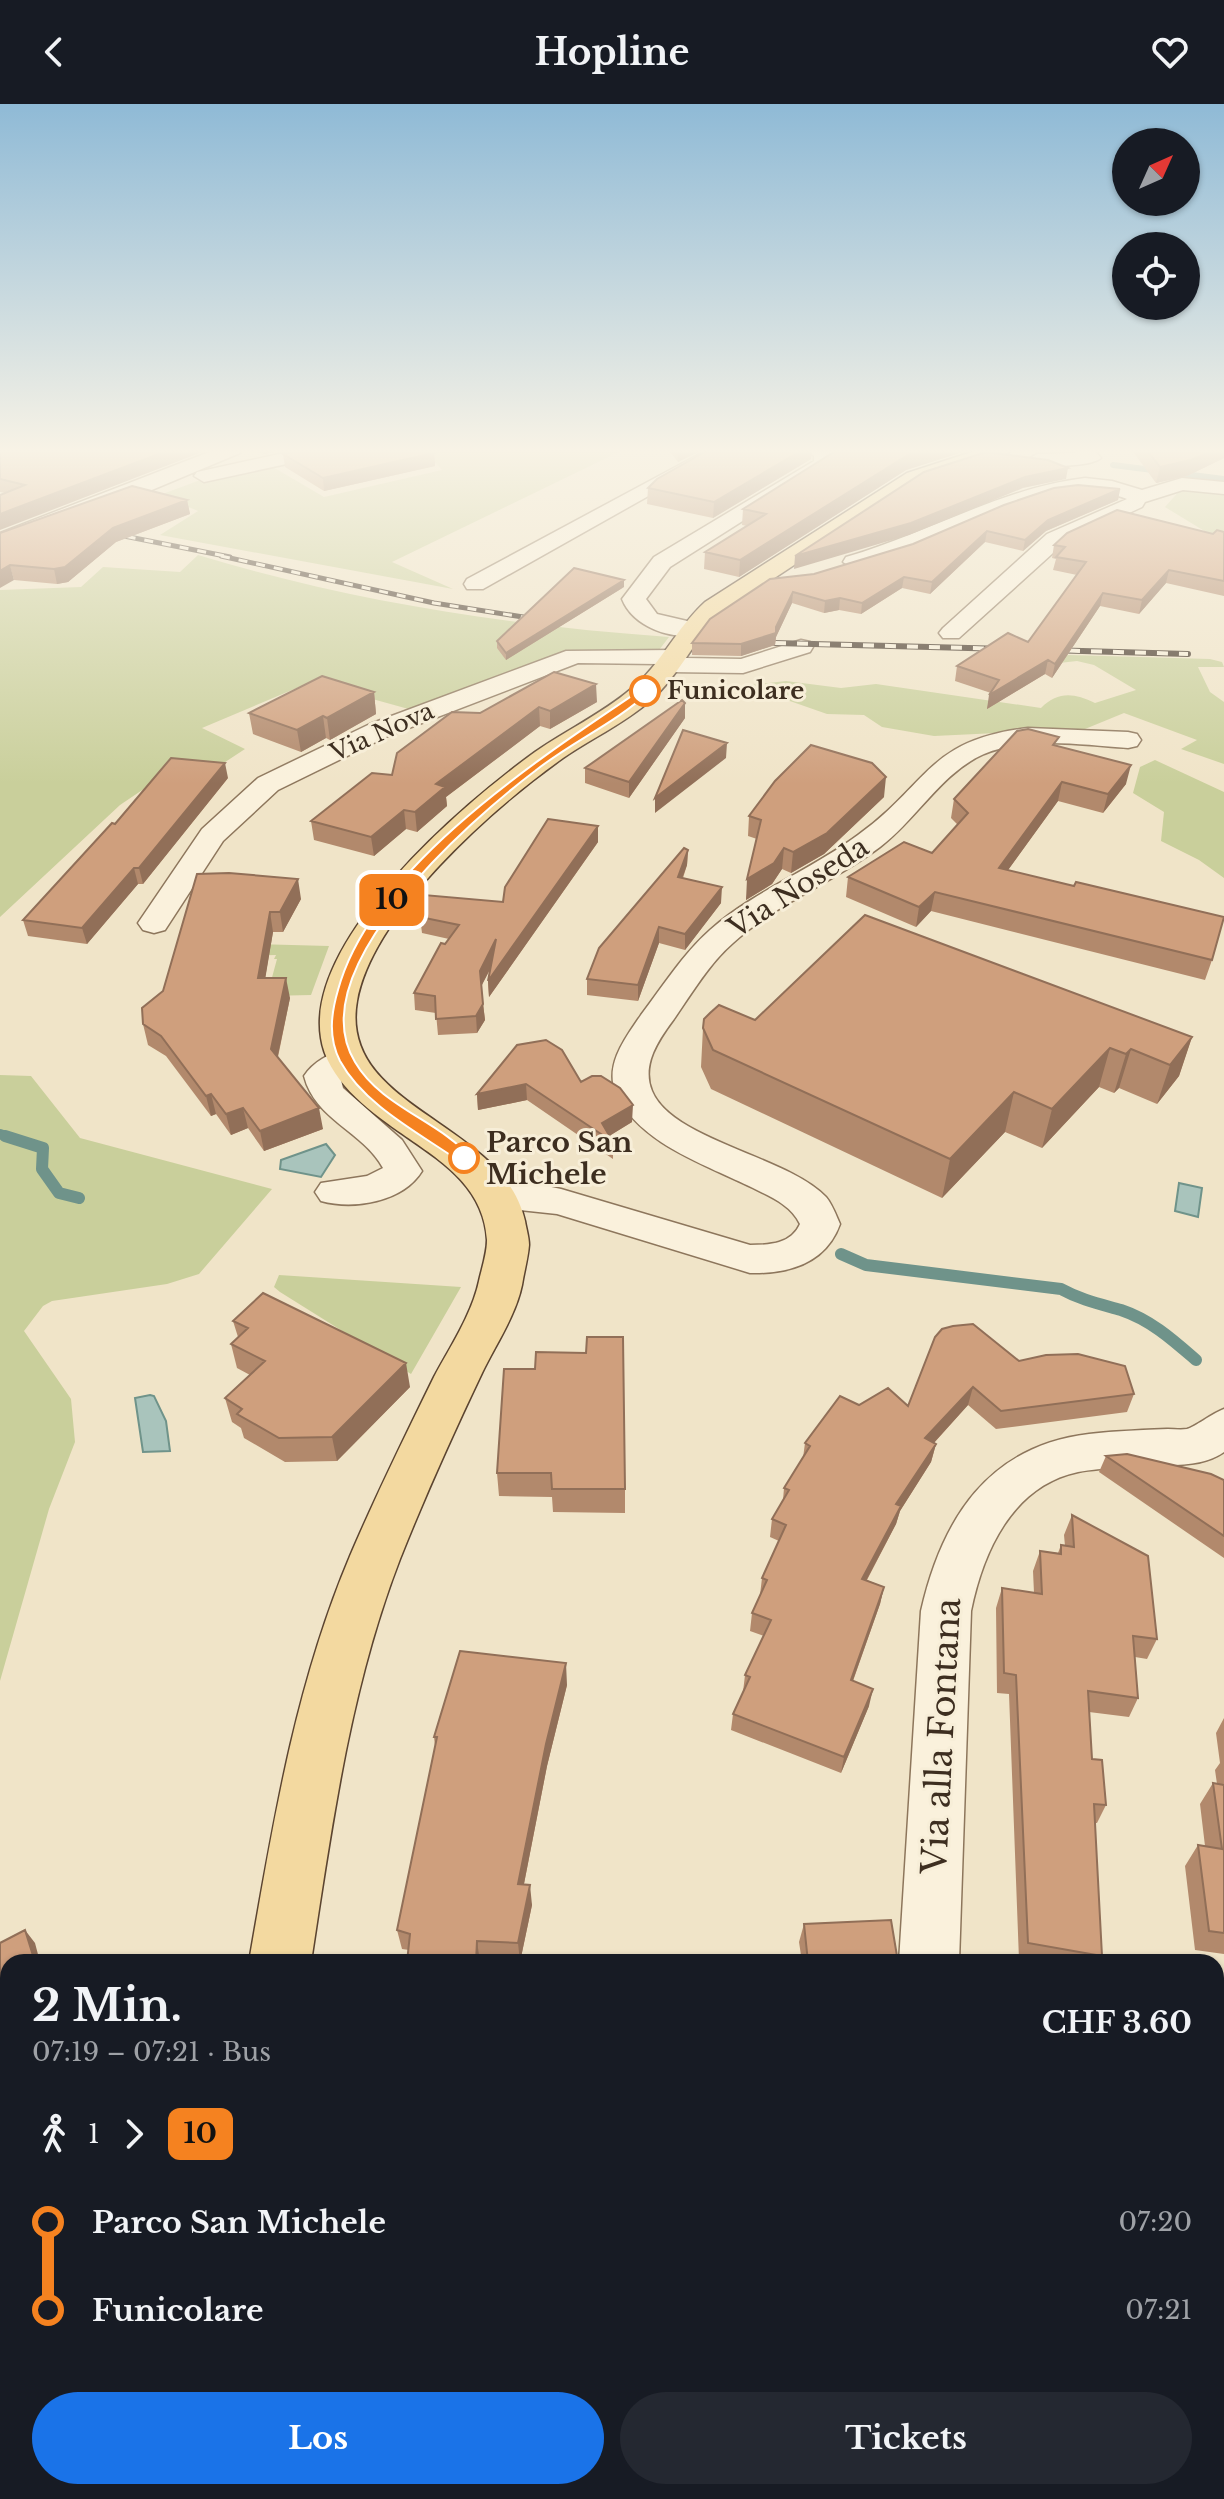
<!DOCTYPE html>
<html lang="de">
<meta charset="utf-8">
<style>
:root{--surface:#171b24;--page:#242831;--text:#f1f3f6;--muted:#9ea1a6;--accent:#1a73e8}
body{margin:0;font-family:"Libre Baskerville",serif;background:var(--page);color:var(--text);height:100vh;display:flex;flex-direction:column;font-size:30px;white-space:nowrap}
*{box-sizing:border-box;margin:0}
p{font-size:26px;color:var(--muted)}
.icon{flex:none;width:44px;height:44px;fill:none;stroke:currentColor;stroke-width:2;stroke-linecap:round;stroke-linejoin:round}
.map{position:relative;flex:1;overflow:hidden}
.details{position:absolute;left:0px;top:1850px;width:1224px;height:546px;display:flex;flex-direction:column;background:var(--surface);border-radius:24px 24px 0 0;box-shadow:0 2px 6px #0004}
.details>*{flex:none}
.badge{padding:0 16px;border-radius:12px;font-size:28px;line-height:52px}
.needle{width:52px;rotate:45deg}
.fabs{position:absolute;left:1112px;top:24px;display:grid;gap:16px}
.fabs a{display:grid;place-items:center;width:88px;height:88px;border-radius:50%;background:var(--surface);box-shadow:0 2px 6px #0004;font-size:40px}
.map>.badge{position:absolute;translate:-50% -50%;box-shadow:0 0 0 4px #fff}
.legs{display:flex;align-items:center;gap:12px;height:88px;padding:0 32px;font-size:26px}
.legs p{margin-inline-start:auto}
.headline{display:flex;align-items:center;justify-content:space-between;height:136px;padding:0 32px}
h1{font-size:44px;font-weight:700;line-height:60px}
.primary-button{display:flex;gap:16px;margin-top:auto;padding:16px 32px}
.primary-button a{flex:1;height:92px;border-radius:48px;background:var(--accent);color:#fff;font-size:32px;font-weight:700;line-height:92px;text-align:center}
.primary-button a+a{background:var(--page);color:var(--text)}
ul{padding:0 32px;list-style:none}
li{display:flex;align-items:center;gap:28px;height:88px;font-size:30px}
li i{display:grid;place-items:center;width:12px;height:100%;margin:0 10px;background:currentColor}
li i::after{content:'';width:20px;height:20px;margin:-10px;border:6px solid;border-radius:50%;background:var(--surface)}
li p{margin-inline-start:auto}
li:first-child i{background:linear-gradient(#0000 50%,currentColor 0)}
li:last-child i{background:linear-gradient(currentColor 50%,#0000 0)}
header{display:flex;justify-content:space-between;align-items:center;height:104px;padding:0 32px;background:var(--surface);font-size:36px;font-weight:700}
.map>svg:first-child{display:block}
.green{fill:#c9cf9b}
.water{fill:#a9c4bc;stroke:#6f938a;stroke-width:2}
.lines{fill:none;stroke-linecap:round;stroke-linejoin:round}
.stream-far2{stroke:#6f938a;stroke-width:6}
.stream-far1{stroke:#6f938a;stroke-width:10}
.stream{stroke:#6f938a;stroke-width:12}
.minor-casing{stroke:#8d765c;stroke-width:3}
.major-casing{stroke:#5b4430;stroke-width:3}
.minor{fill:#faf1dc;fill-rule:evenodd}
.major{fill:#f3d9a0;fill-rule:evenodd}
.rail-far1-casing{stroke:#3d2e20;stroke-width:5}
.rail-casing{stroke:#3d2e20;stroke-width:6}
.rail-far1{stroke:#f7eed8;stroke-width:3;stroke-dasharray:9;stroke-linecap:butt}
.rail{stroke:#f7eed8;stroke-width:4;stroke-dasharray:11;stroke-linecap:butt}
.wall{fill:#b2896c}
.shaded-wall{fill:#916f58}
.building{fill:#cf9f7d;stroke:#916f58;stroke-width:2}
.line-1{fill:#f58220;stroke:#fff;stroke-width:2}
.stop-1-dot{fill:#fff;stroke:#f58220;stroke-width:4}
.labels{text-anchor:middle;stroke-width:6;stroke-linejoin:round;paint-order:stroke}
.far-stop-label{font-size:24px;font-weight:bold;fill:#3d2e20;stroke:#f7eed8;text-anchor:start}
.far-street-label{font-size:24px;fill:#3d2e20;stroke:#f7eed8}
.street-label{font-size:28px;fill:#3d2e20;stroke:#f7eed8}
.stop-label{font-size:28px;font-weight:bold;fill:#3d2e20;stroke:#f7eed8;text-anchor:start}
.near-street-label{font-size:34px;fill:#3d2e20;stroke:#f7eed8}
</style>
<header><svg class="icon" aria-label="back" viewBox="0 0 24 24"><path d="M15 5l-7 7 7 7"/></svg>Hopline<svg class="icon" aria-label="heart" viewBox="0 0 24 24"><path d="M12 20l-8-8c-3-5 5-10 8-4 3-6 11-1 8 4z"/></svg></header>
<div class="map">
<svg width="1224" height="2395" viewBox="0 0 1224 2395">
<rect width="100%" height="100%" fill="#f0e4c8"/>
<path class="green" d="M434,345h191l-233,113 61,27 -293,-54 38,-24 -38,-16 51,-19 55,-13 58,34 118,-27 -15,-17z
M1182,384l42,2v45l-18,-3 -41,-25z
M198,451c152,46 312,71 471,82l-13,17 -81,2 -152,57 -112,-31 -109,46 43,21 -32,21 -32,-6 -61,41 -120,112v-327l81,-3 22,-20 77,5z
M1001,549l209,6 12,3 2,5h-26l12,25 14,10v62l-43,-15 16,-9 -73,-27 -39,16 -151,7 -52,-9 -18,-12 -37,-1 -40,-14 -45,-9 8,-6 36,-4 55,7 35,-4 165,24c17,-17 33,-15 54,-5l41,-13 -42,-25 -17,-4 -18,2z
M1155,656l69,32v86l-25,-18 -38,-19 3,-29 -31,-19 7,-26z
M223,839l106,3 -18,49 -44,1 10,-37h-3l2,-4 -45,1z
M0,971l31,1 49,62 192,51 -73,85 -32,10 -115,17 -9,5 -19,25 47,68 4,43 -26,67 -49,172z
M279,1171l182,12 -50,87 -131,-82 -6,-5z"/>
<path class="water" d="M326,1040l9,11 -14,22 -41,-8 1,-9z
M1179,1079l23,5 -4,29 -23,-6z
M150,1291l4,1 12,25 4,30 -27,1 -8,-54z"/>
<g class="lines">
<path class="stream-far2" d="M1113,361l111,14"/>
<path class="stream-far1" d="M0,1030l12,4"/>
<path class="stream" d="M5,1032l38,12 -1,21 17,24 20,5
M841,1150l25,11 195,24c20,11 39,15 60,21 30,10 52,30 75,50"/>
<defs>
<path id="minor" d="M217,345h25l-2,4 -93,39 -147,54v-13z
M302,345h35l-9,6 -124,27 -10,-6 3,-4z
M709,345h23l-249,140h-16l-3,-5 3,-5z
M805,345h26l3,14 -164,104 -24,32 11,15 43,10 4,5 -4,5c-28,7 -67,-7 -78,-35l32,-42 160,-96v-5z
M1074,345h19l8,9c-10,9 -64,11 -74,2l10,-6 39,-1z
M1085,374l27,3 30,9 40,-12 42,4v12l-41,-4 -38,12 -3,5 -79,37 -104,94h-16l-4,-5 4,-5 104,-94 80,-35c-68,-26 -134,20 -195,45 -25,10 -52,18 -78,25l-11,-7 3,-5c81,-23 155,-69 239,-79z
M801,536l9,2 3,5 -3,5 -67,21 -73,-1 -9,-2 -3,-6 -80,-1 -190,73 -110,54 -55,51 -58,89 -11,3 -11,-3 -5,-7 64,-94 56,-51 112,-54 196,-73 108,-1 9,2 3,6 55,1z
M1028,624l100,4 9,2 4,6 -4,6 -9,2c-47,-3 -100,-12 -144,6 -43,19 -67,65 -104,93 -46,35 -103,56 -147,96 -24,21 -41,50 -59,76 -15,20 -33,46 -22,72 20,49 137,66 174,106 6,7 10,18 14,27 -14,39 -51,50 -90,49l-193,-59 -75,-8 -6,-9 6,-9 14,-4h41l24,5 189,56c20,0 41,-1 50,-21 -9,-19 -29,-27 -47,-36 -46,-23 -114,-44 -137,-95 -12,-28 10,-56 25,-78 22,-29 42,-61 69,-85 44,-39 101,-60 148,-95 71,-51 69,-95 170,-107z
M346,945l13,3 5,8 -23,20 2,8 59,52 20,31c-19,31 -68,39 -101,30l-6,-9 6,-9 46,-7 16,-8c-20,-37 -68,-48 -79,-92 9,-14 26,-23 42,-27z
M1224,1305v43c-20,14 -42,12 -66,14 -26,2 -54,1 -80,6 -66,14 -95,80 -107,139l-12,351h-60l22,-351c21,-92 67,-165 168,-177 26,-3 53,-4 79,-5 6,0 13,1 19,0 8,-2 24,-15 37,-20z
M942,2388h74l1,7h-74z"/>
<path id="major" d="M981,345h30l-3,4 -87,28 -198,131c-29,26 -43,63 -72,88 -26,23 -59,38 -88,58 -70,50 -190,155 -206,243 -19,108 146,120 168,220 1,7 4,16 4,24 -1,13 -5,27 -7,40 -6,30 -27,61 -40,88 -29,61 -57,123 -82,186 -50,129 -68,266 -89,403h-62c24,-138 46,-276 101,-406 26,-61 55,-120 84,-179 16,-30 38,-63 45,-96 3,-13 8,-28 8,-41 -3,-55 -49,-81 -89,-109 -31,-22 -71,-52 -77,-93 -16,-99 142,-234 214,-286 31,-22 67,-38 96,-63 30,-24 45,-61 74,-87l202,-129z
M152,2388h78l-1,7h-78z"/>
</defs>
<use href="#minor" class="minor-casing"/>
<use href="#major" class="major-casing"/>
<use href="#minor" class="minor"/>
<use href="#major" class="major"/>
<defs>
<path id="rail-far1" d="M109,429l121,24
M221,452l213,47 108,17"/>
<path id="rail" d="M775,539l232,6
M1047,546l141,4"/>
</defs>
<use href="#rail-far1" class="rail-far1-casing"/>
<use href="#rail" class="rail-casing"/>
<use href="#rail-far1" class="rail-far1"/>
<use href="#rail" class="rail"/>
</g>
<path class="wall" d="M0,345h210l-205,44 -5,-1z
M249,345h39l-24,5z
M668,345h36l-26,13z
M833,345h139l-66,21 -167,107 -35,-8 1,-17 42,-26 -5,-1 1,-16 91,-57z
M1013,345h49l-4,3z
M1131,345h93v9l-37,18 -31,7z
M434,349l1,13 -111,25 -39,-24 -2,-13z
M811,355l-98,59 -66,-14 1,-16z
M1120,385l-2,11 -72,31 -23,20 -38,-9 -55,52 -28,-6 -41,26 -22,-4 -15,3 -32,-10 -16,34 -1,8 -34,11 -49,-1v-12l122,-69z
M187,396l3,14 -74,28 -48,40 -11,2 -43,-4 -14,-47z
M1224,428v64l-58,-13 -27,31 -39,-8 -48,72 -7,-4 -58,35 4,-16 -36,-12 2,-15 71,-24 49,-67 -24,-5 3,-11 -4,-1 2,-13 159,-11z
M624,483l-118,73 -9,-12v-7z
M374,588l2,22 -46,26 -4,-2 -25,14 -48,-18 -4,-21z
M597,598l-47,27 -10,-3 -94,71 1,9 -30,26 -11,-3 -32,27 -60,-16 -3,-19 81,-46 88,-62z
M685,599v15l-56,80 -44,-15v-15z
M1057,642l69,38 -23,29 -45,-12 -50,69 204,90 -7,20 -274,-69 -15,16 -70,-30 2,-20 84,-24 26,-28 -7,-7 3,-19z
M228,674l-85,106h-5l-51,60 -59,-8 -5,-16 92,-96z
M884,693l-60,57 -33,19 -9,-4 -10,15 -26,16 11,-61 -9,-3 1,-20z
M598,722v16l-109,155 -1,-16 3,-13 -10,18 4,34 -8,13 -39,2 -2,-22 -21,-3 -1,-17 35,-54 -27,-6 -2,-16 83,-15z
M688,746l-1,15 -4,13 38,25 -36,47 -26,-7 -21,58 -51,-6v-16z
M197,770l104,25 -18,33h-10l-8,46 25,20 -12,59 45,72 -59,22 -16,-23 -17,7 -15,-21 -5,2 -45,-60 -18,-11 -5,-21 20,-33z
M755,916l437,17 -13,39 -22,28 -38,-16 -5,5 -15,-6 -57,61 -37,-16 -63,66 -231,-109 -10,-22 2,-39z
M517,941l64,37 51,40 -23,14 4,6v17l-86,-59 -49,10 -1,-16z
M233,1217l177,66 -73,74 -52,1 -41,-24 -3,-10 -9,-6 -7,-24 25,-23 -13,-7 -6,-24 7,-7z
M1019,1257l115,33 -7,18 -131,17 -28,-24 -34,38 2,1 -5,18 -31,49 -4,13 -29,56 17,7 -4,17 -27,77 16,25 -28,67 -110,-43 2,-16 10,-22 2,-17 19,-39 -14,-5 2,-18 8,-18 2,-17 17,-37 -9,-4 2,-18 11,-19 1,-12 19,-30 2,-15 54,-38 49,1z
M504,1265l121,120v24l-72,-1 -1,-15 -53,-1 -2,-23z
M1106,1352l118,24v78l-125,-86z
M1072,1411l85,124 -10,20 -12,-2 3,41 -9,19 -40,-5 3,47 14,46 -9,18h-2l7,133 -3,6h-67l-13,-2 -10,-266 -12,-1 -1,-85 6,-20 32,5 -1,-22 7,-20 18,2 3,-8 4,1 -1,-11z
M567,1581l-20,81 -23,118 8,21 -12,57 -39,-2 -79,-11 -5,-19 38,-184 -1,-9z
M1224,1614v236l-29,-4 -10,-84 13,-21 7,1 -5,-42 13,-21 4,1 -2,-14 5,-7 -4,-30z
M804,1820l94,38h-96l-3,-20z"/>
<path class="shaded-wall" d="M172,345h38l-210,81v-16z
M263,345h25l-24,5z
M678,345h26l-26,13z
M804,345h8l-1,10 -98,59 1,-16z
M927,345h45l-66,21 -167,107 1,-17 168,-105z
M1216,345h8v9l-37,18 -31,7 4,-16z
M434,349l1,13 -111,25 -1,-13z
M1068,364l-2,11 -43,9 -114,47 -115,34 1,-13 230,-79z
M1120,385l-2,11 -72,31 -23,20 2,-11 23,-20z
M187,396l3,14 -74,28 -48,40 -11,2 -3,-15 59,-41z
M987,427l-2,11 -55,52 2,-12z
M10,461l4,15 -14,8v-17z
M1169,466l-3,13 -27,31 3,-14z
M904,473l-2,11 -41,26 1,-11z
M624,476v7l-118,73v-7z
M793,488l-1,11 -16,34 -1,8 -34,11v-12l35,-17z
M1103,489l-3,13 -48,72 3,-14z
M840,494l-1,12 -15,3 1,-12z
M1048,556l-3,14 -58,35 2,-14z
M596,580l1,18 -47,27v-18z
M374,588l2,22 -46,26 -3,-22z
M685,599v15l-56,80v-16z
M539,603l1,19 -94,71 1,9 -30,26 -2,-20 21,-28z
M323,612l3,22 -25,14 -4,-22z
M727,639l-1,15 -71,55v-15z
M225,659l3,15 -85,106 -4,-16z
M1131,661l-5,19 -23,29 5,-19z
M886,673l-2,20 -60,57 -33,19 2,-21z
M1062,678l-4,19 -63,87 4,-20z
M404,706l2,19 -32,27 -3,-19z
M598,722v16l-109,155 -1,-16z
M784,744l-2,21 -10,15 -26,16 1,-21z
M688,746l-1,15 -10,27 1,-15z
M134,764l4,16 -51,60 -5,-16z
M298,775l3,20 -18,33 -3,-20z
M722,783l-1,16 -36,47v-16z
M935,788l-4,19 -15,16 3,-20z
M270,808l3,20 -11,66 -4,-20z
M659,823v16l-21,58v-16z
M496,835l1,16 -16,32 -1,-16z
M286,874l4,20 -15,71 -4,-20z
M483,900l2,16 -8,13 -1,-17z
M1192,933l-13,39 -22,28 13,-39z
M1110,944l-11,39 -57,61 10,-39z
M1131,945l-12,39 -5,5 12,-39z
M526,980l1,16 -49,10 -1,-16z
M1014,988l-9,40 -63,66 8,-39z
M211,990l5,20 -5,2 -5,-20z
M633,1001l-1,17 -26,16 -4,-15z
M243,1004l5,20 -17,7 -5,-21z
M319,1004l4,21 -59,22 -4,-20z
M406,1259l4,24 -73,74 -5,-24z
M973,1283l-5,18 -47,52 4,-19z
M936,1340l-5,18 -31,49 -4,13 -38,72 4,-17 34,-75z
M884,1483l-4,17 -33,93 4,-17z
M566,1559l1,22 -20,81 -27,138 -2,-20 28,-140z
M873,1585l-4,17 -28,67 3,-16z
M530,1781l2,20 -12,57 -2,-19z
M25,1826l10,13 5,19h-5z
M477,1837l3,21h-4z
M8,1921v18l-8,4v-18z
M8,2359l1,29 -6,7h-3v-26z"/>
<path class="building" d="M0,345h172l-172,65v-19l25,-10 -25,-6z
M307,345h119l8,4 -111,25 -40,-24z
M710,345h94l-90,53 -66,-14 9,-9z
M837,345h90l-19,6 -168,105 -35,-8 61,-38 -23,-5 94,-59z
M1146,345h70l-25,11 -31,7z
M986,348l62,8 20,8 -43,9 -114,46 -116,33 129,-84z
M1078,381l42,4 -72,31 -23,20 -38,-9 -55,51 -28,-5 -42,26 -22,-5 -15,3 -32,-9 -17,35v6l-35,11 -49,-1 18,-24 60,-40 44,-5 99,-30 91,-39 50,-17z
M132,382l55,14 -74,28 -48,39 -11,2 -44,-4 -10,6v-38z
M1117,406l96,24 4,-4 7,2v49l-55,-11 -27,30 -39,-7 -48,71 -7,-4 -59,35 10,-15 -42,-14 51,-33 20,9 58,-80 -30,-5 9,-10 -11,-2 13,-12z
M574,464l50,12 -118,73 -9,-12z
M554,568l42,12 -46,27 -11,-4 -103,77 9,3 -30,25 -11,-2 -33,27 -60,-16 61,-48 20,2 5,-22 55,-41 28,1z
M322,572l52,16 -47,26 -4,-2 -26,14 -48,-17z
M682,596l3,3 -56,79 -44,-14z
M1028,625l31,8 -6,8 78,20 -23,29 -46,-12 -63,86 75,18 2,-4 148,35 -12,43 -277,-68 -16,15 -71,-30 56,-35 28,11 36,-40 -14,-14 63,-68z
M683,626l44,13 -72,55z
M811,641l61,18 14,14 -59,56 -34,19 -9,-4 -10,15 -27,16 14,-59 -12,-4 26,-35z
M171,654l54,5 -86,105h-5l-52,60 -59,-8 89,-97 3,1z
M548,715l50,7 -110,155 8,-42 -16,32 3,33 -7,12 -40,3 -1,-23 -21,-3 27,-50 4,1 14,-19 -39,-8 4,-22 79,7 2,-15z
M684,744l4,2 -10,27 44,10 -37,47 -26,-7 -21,58 -51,-6 12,-31z
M229,769l69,6 -18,33h-10l-12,66h28l-15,71 48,59 -59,23 -17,-23 -17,6 -15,-20 -5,2 -45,-60 -18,-12 -1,-16 21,-17 34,-117z
M865,811l327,122 -22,28 -39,-16 -5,5 -16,-6 -58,61 -38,-17 -64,67 -237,-109 -10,-22 1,-9 6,-6 9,-8 36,15z
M546,936l16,10 19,32 11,-6h9l19,12 13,17 -31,18 11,19 -87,-58 -49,10 40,-49z
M263,1189l143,70 -74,74 -53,1 -42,-24 5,-5 -17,-11 40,-37 -34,-17 17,-16 -15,-7z
M973,1220l46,37 27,-6 32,-1 47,12 9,28 -133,17 -28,-24 -48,51 11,6 -40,60 5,2 -39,73 22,8 -33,93 22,9 -29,68 -111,-43 17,-37 -5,-2 26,-55 -19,-7 15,-33 -5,-2 24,-53 -14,-6 17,-29 -5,-2 26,-42 -5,-3 35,-47 19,9 29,-17 20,18 27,-69 7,-8 11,-3z
M587,1233h36l2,152h-73l-1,-16h-54l7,-104h31l1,-17 50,1z
M1127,1350l84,20 13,6v56l-118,-80z
M1072,1411l76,41 9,83 -24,-3 5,62 -50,-7 4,68 10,1 4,45 -12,-1 8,152 -74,-13 -12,-268 -12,-2 -2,-85 40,6 -2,-43 21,3v-9l13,2z
M460,1547l106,12 -20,81 -28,140 12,1 -12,58 -41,-2 -1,21h-69l3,-28 -13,-4 40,-193h-3z
M1213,1679l11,2v148l-15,-2 -11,-86 24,4z
M891,1816l7,42h-90l-4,-38z
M25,1826l10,32h-27v63l-8,4v-86z
M8,2213v146l-8,10v-147z"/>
<linearGradient id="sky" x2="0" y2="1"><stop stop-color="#8fbad6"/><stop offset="0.51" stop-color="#f8f3e6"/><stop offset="1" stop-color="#f8f3e6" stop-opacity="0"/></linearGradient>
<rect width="1224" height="680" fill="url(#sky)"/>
<path class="line-1" d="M642,585l8,2c-34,32 -79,51 -115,80 -66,50 -236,198 -180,291 26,45 85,59 116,96l-2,3h-10c-40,-28 -95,-56 -119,-100 -12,-24 -9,-47 -2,-71 33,-123 202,-232 304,-301z"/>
<g class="stop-1-dot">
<circle cx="645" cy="587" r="14"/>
<circle cx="464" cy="1054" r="14"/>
</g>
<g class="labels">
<g class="far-stop-label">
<text x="667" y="595">Funicolare</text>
</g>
<g class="far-street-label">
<text transform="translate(382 628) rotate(-24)" y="8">Via Nova</text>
</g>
<g class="street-label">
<text transform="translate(798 783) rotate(-33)" y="10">Via Noseda</text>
</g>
<g class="stop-label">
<text x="486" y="1048">Parco San<tspan x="486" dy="32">Michele</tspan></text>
</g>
<g class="near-street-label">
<text transform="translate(941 1632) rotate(-87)" y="12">Via alla Fontana</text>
</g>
</g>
</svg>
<div class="fabs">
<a><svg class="needle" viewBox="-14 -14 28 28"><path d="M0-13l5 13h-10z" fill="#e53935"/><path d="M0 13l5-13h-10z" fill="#9ea1a6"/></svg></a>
<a><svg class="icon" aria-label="locate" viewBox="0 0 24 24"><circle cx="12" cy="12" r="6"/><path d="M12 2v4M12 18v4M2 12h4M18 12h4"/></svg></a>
</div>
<b class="badge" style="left:392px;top:796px;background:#f58220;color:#111">10</b>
<section class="details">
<div class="headline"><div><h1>2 Min.</h1><p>07:19 – 07:21 · Bus</p></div><b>CHF 3.60</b></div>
<div class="legs"><svg class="icon" aria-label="walk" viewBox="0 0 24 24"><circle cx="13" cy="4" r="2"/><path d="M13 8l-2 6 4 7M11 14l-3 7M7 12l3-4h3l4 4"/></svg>1<svg class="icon" aria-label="forward" viewBox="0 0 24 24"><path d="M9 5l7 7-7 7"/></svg><b class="badge" style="background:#f58220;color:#111">10</b></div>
<ul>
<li><i style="color:#f58220"></i><b>Parco San Michele</b><p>07:20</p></li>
<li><i style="color:#f58220"></i><b>Funicolare</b><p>07:21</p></li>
</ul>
<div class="primary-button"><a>Los</a><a>Tickets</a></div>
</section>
</div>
